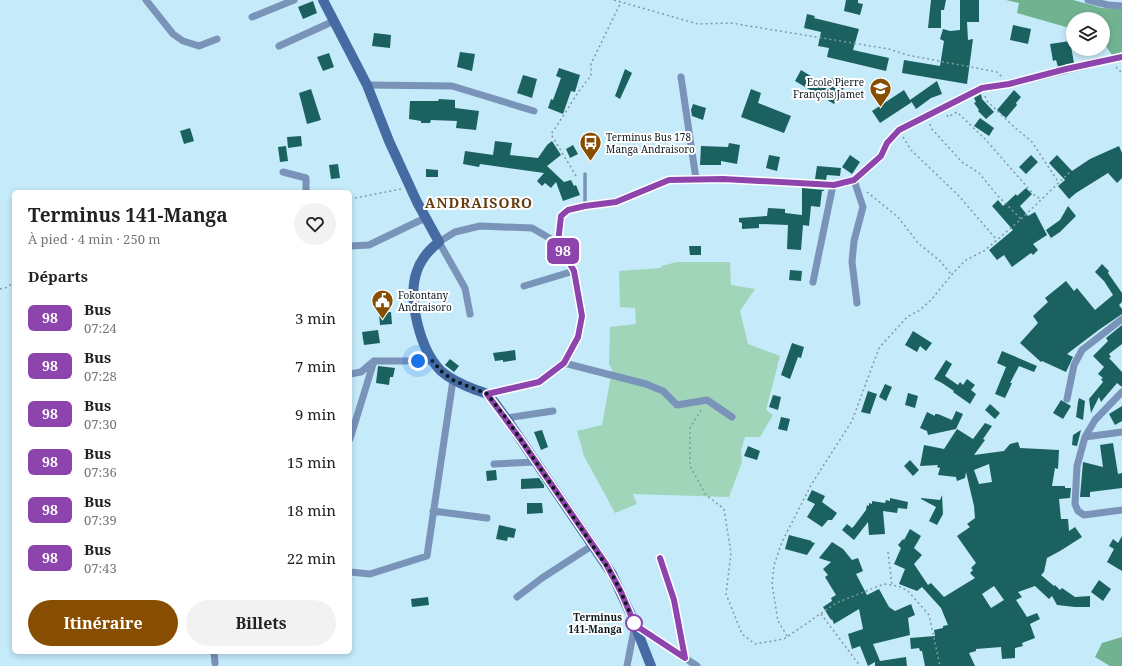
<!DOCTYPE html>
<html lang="fr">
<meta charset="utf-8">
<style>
:root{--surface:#fff;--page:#f2f2f2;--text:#222;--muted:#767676;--accent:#874e02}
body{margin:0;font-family:"Noto Serif",serif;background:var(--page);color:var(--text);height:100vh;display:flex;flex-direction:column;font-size:15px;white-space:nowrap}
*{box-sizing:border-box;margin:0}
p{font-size:13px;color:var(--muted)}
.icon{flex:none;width:22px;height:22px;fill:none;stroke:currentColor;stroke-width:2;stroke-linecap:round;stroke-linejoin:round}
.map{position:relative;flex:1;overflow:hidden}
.side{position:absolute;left:12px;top:190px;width:340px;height:464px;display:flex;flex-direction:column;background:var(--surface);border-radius:6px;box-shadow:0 2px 6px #0003}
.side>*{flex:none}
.badge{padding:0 8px;border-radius:6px;font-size:14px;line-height:26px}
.buttons{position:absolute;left:1066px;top:12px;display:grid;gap:8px}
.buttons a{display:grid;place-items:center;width:44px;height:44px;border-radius:50%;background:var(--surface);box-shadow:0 2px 6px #0003;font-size:20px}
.you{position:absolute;width:20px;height:20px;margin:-10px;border:3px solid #fff;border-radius:50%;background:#1a73e8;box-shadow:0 0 0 6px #1a73e833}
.map>.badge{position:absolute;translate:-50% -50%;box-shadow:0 0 0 2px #fff}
h2{padding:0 16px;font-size:15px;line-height:36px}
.round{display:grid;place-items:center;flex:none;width:42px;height:42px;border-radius:21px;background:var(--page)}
.headline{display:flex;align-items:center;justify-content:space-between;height:68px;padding:0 16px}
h1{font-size:19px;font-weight:700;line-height:30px}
.cta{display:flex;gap:8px;margin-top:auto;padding:8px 16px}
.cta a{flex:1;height:46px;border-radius:24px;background:var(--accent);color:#fff;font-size:16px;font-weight:700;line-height:46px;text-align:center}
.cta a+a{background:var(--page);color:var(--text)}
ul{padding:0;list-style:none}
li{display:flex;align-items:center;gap:12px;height:48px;padding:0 16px}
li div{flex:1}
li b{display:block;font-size:15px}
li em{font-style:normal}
li .badge{min-width:44px;font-weight:700;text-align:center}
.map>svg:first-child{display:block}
.green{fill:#a1d5b9}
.forest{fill:#71b391}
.building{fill:#1b6160;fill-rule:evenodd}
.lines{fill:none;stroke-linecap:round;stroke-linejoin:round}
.path{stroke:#7e9aa5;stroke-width:1.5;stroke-dasharray:2 3;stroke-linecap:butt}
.lane{stroke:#7993b9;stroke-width:3.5}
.street{stroke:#7993b9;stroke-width:7}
.secondary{stroke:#466ba2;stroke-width:10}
.line-casing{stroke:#fff;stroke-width:9}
.line{stroke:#8e44ad;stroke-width:6}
.walk{stroke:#0b181d;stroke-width:4;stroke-dasharray:0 7.2}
.stop-dot{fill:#fff;stroke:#8e44ad;stroke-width:2}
.labels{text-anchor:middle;stroke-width:4;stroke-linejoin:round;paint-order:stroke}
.poi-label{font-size:10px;fill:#0b181d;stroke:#fff;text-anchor:start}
.stop-label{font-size:10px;font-weight:bold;fill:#0b181d;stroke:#fff;text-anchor:end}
.district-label{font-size:14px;font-weight:bold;letter-spacing:1px;fill:#653d10;stroke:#fff}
</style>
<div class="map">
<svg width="1122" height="666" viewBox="0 0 1122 666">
<rect width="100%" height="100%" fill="#c5eaf9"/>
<path class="green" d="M677,262h53l1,23 24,4 -15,22 8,33 32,12 -14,54 7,5 -13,22h-15l-4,14 1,11 -13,35 -96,-3 4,10 -22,9 -31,-57 -7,-25 25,-6 10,-55 -3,-6 1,-37 26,-3 -1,-16 -15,-1 -1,-36 42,-3v-2z"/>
<path class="forest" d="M1006,0h67l29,8 20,1v43l-10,3c-9,-13 -11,-14 -4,-29l-5,-2v-5h-30v10l-56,-16 2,-10z
M1122,637v29h-12l-15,-9 7,-14z"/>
<path class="building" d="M846,0h12v3l5,1 -3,11 -16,-4z
M931,0h15l-2,10h-3v18h-13z
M960,0h19v22h-12l1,18 5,-1 -6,45 -65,-11 2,-13 36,6 4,-25 -4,-2 3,-10 7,2 10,-1z
M313,1l4,12 -14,6 -5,-12z
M807,14l8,2 -1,2 45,11 -6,21 36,8 -3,13 -59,-14 2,-9 -11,-2 3,-14 -17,-4z
M1013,25l18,4 -3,15 -18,-4z
M374,33l17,2 -1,13 -18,-2z
M1070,41l4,22 -16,4 -2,-7 -3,1 -3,-17z
M460,52l15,2 -3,17 -15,-4z
M329,53l5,14 -11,4 -6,-14z
M559,68l21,7 -5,17 -4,-1 -8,23 -15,-6 3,-9 2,1 8,-22 -5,-2z
M625,69l7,4 -12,26 -5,-3z
M801,70l26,16 4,-8 14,8 -11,18 -39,-23z
M523,75l14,4 -5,19 -15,-5z
M937,81l5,13 -11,4 -15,11 -5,-8 1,1 -32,21 -8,-12 32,-21 6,10z
M311,89l10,31 -14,4 -8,-31z
M751,89l10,4 -3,10 33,13 -7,17 -43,-16z
M1014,90l7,7 -5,6 1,2 -11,13 -9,-8z
M981,94l1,5 12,13 -8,7 -8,-8 1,-1 -5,-7 2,-1 -2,-4z
M439,99l16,1v8l24,3 -3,19 -20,-2 1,-7 -26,-1 -1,3h-9v-2l-12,-2 1,-18h28z
M693,104l13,4 -3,12 -11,-4 -1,-6z
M980,118l14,10 -5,8 -15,-10z
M190,128l4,13 -10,3 -4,-13z
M301,136l1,10 -14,2 -1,-11z
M495,141l17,2 -2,12 28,3 9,-13 5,-4 9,14 -14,11 17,16 7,-2 3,6 2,-1 4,10 -17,6 -7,-19 -5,6 -6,-5 -3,3 -5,-5 7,-8 -64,-9 -1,3 -16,-3 2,-13 28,4z
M729,143l11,2 -3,19 -16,-3v4h-21l1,-19 27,1z
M573,145l5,9 -8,4 -4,-9z
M286,146l2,15 -8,1 -2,-15z
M1119,146l3,7v25l-5,5 -9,-10 -32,20 -7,6 -11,-13 7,-6 -16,-17 8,-8 15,16 18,-12z
M769,155l11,2 -3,14 -11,-3z
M850,155l10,7 -8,12 -10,-7z
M1031,155l7,7 -12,12 -7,-7z
M338,164l2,14 -9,1 -2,-14z
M817,166l24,2 -1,8 -13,-1 -1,5 -11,-1z
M426,169l12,1v7h-12z
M802,188l22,2v1h-2l-2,16 -9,-1 -2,20 -6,-1 -2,25 -14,-1 1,-24 -29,-1v4l-17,1v-6l-3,-1v-4l28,-2 1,-8 17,1v4l17,2z
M1026,188l6,6 -12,12 8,10 7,-4 12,23 -14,9 5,6 -5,5 -2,-2 -19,14 -8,-12 -7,5 -8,-10 24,-20 -21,-24 6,-6 5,6 13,-12 1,2z
M1068,206l8,10 -16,16 -9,6 -5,-8 14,-10z
M689,246h12v9h-11z
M1102,264l7,7 -1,2 14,20v9l-3,3 3,4v5l-22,15 -33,25 6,3 -7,15 -24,-11 -1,1 -21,-19 18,-20 -5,-7 15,-14 -3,-4 21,-17 8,10 3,-3 18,22 18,-15 -9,-14 -9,-9z
M790,270l12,1 -1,10 -12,-1z
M391,312l1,12 -12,1 -1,-12z
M1122,325v19l-13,10 2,3 -2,1 13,14v15l-5,-4 -16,19 -2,-5 -8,16 -2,-14 14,-17 -2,-3 2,-1 -5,-4 6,-7 -11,-11 15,-15 -2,-3z
M378,330l2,13 -16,2 -2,-13z
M913,331l19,12 -6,8 -6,-5 -3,6 -12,-7z
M792,343l12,4 -3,11 -3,-1 -8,22 -9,-4z
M515,350l1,10 -13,2v-2l-8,1 -2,-8z
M1002,351l35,15 -3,6 -15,-6 -9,17h2l-7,15 -10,-4 11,-27 -9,-4z
M450,359l9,7 -5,6 -9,-7z
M946,360l6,4 -7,12 13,9 2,-3 3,3 4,-6 8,6 -4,5 5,4 -6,10 -17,-12 1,-1 -12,-8 -8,-4z
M378,366l17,2 -2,9h-3l-1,8 -13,-2z
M885,384l7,3 -6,14 -7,-4z
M868,391l9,3 -7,20 -9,-2z
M908,393l10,3 -3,12 -10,-3z
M773,395l8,2 -3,13 -9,-3z
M1079,398l6,3 -2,19 -7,-3 2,-15z
M1061,400l10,6 -8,13 -10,-6z
M990,404l10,9 -5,6 -10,-9z
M1122,406v15l-7,4 -6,-11z
M956,411l7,3 -7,15 -28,6 -1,-4 -7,-3 7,-16 8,4v-2h3l14,6z
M781,417l9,2 -3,12 -9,-2z
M985,423l7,3 -9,13 2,1 -11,15 30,-4 6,-7 8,-2 2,6 39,2 -1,19 -3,-1 -3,18h13v2h6l-1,10 -11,1 2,20h7l1,12 6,-4 7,10 -22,14 -13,7 -3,14 -3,3 13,11 1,-1 5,5 2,-2 13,9 15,-1v11h-15l-18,-2 -5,-9 -3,3 -14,-13 -17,6 4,5 -6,3 11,17 10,-4 3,6 -10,5 5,14 -13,5 1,3 -8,2v10l-13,1 -1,-12 -25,2v2l-7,2 6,13h-50l-3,-15h-2l-1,-3 -8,1 -1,-11 25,-2 -1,-6 9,-2v-2l5,-1 -7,-17 -19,-21 -5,4 -18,-7 6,-15 -11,-5 7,-16 -3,-3 5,-6 1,1 6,-11 11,7 -7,12 8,7 -8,9 14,21 3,-2 13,14 31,-19 -5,-5 3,-3 -2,-2 5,-5 -19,-27 13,-9 -3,-3 8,-6 -1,-12 -8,-34 -1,6 -8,3 -1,-4 -18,-2 2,-7 -3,-1 1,-2 -18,1 4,-21 20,4 13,-20 16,10zM989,464l3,18 -13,2 -5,-14zM994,586l10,14 -13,8 -9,-14z
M542,430l6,17 -7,3 -7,-18z
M1081,430l-4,16 -5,-1 1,-10z
M1113,443l5,31 4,-1v15l-32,4v5h-10l3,-35 20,5 -3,-22z
M748,446l12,5 -3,9 -13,-4z
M910,460l9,10 -6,6 -9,-10z
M496,470l1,10 -10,1 -1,-10z
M539,478l5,7v3l-23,1v-10z
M812,490l13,6 -3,6 15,11 -5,7h-4l-6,7 -15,-10 8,-13 -8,-4z
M942,495l1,19 -6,11 -8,-4 7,-14 -15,-8v-1l19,2z
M890,498l18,4 -1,7 -9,-1 -1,5 -14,-2 2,23 -16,1 -1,-13 -14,18 -12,-10 5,-6 5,4 2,-2 12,-16 1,-5 2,1v-3l3,1v-3l13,2 1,-3 4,1z
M527,503h15l1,10 -16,1z
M499,525l17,4 -2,9 -6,-1 -1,4 -11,-2z
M789,535l23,6 -1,1 4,1 -8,12 -22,-6z
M1122,536v35l-15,-9 7,-13 -5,-3 4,-7 5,4z
M832,542l11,7 9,11 6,-2 5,13 -7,3 11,21 12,-6 10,18 6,4 16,-7 4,11 -7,3 2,17 -37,9 7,17 26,-4 1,9h-32v-4l-7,4 -8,-20 -8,3 -4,-15 15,-5 -4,-20 -25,15 -2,-5 -1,1 -8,-13 9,-6 -1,-3 5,-3 -11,-18 3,-2 -5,-6 8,-7 -12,-4z
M1099,580l12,9 -8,12 -12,-9z
M428,597l1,8 -17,2 -1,-8z"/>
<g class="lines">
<path class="path" d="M614,0l84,24 33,-1 158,26 18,6 90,17 5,5
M1116,67l6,6
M985,96l2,5 25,24 20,17 27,41
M947,115l1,2 9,-5 29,28 49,56 6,3
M930,124l1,4 31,34 17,11 18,22 24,24
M903,137l8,13 46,44 40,46
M576,176l-25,-42c14,-19 24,-40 40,-58v-12l30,-62
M867,192l31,25 20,26 21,17 12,14
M350,199l51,-10
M0,289l5,-1 9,-5
M701,410l-11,18v38l16,29 18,14 7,44 -5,41 16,40 13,10 29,-5 52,-36 48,-19 14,2 10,5 21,24 11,51
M888,552l4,33
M821,614l39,52
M787,636l-9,-15 -6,-37 2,-19 8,-23 29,-57 41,-64 27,-73 28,-31 13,-7 11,-10 23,-28 12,-12 18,-9 35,-30 53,-51"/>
<path class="lane" d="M585,206v-32"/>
<path class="street" d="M146,0l27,34 10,7 16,5 18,-7
M1088,0l20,5 14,1
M252,17l42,-17
M279,46l55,-25
M681,77l15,102
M367,85l85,1 82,25
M283,172l23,6v14
M854,180l9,27 -9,34 -2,21 5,41
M558,243l3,-27 7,-6 17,-4 31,-5 53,-21 54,-1 110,6 21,-5 27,-24 6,-13 12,-13 83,-42 27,-4 113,-27
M350,246l19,-1 56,-27
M813,282l20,-97
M524,286l50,-15
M470,314l-5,-26 -26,-46 16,-10 25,-6 52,2 26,15 16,28 8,45 -4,21 -14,26 -25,19 -52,12
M564,363l82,21 17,7 14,14 30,-5 25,17
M350,374l11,-2 13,-11
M1067,399l7,-34 8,-15 40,-31
M506,418l47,-7
M1122,432l-37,5 -8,29 -2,38 3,7 6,4 38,-5
M1085,437l10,-17 27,-28
M350,439l24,-78h59
M494,464l42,-2
M433,511l54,7
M660,558l14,42 11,58
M350,572l20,2 57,-18 26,-176
M517,597l25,-19 51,-33
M214,652l1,11
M627,666l8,-41 62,41"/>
<path class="secondary" d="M323,0l44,85 22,56 28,61 22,40c-9,7 -18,17 -22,29 -10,27 3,79 24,100 10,9 22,14 35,19 3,1 8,2 11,4 7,6 13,17 19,24l106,156 19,41 20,51"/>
</g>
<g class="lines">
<defs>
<path id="line" d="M660,558l14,42 11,58 -50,-33 -14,-33 -15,-28 -85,-124 -34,-46 52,-12 25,-19 14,-26 4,-21 -8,-45 -16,-28 3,-27 7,-6 17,-4 31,-4 53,-22 54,-1 111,6 20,-5 27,-24 6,-13 12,-13 83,-42 27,-4 57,-15 56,-12"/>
</defs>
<use href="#line" class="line-casing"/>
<use href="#line" class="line"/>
<path class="walk" d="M418,361h15l8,10 12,9 34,14 19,24 106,156 9,18 14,33 -1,-2"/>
</g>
<defs>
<symbol id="school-pin" viewBox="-11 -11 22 30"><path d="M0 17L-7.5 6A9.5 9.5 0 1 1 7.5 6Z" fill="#874e02" stroke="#fff"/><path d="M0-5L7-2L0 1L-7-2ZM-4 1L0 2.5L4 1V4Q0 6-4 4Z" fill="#fff"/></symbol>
<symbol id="bus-pin" viewBox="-11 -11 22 30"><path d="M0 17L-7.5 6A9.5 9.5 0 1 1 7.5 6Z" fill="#874e02" stroke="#fff"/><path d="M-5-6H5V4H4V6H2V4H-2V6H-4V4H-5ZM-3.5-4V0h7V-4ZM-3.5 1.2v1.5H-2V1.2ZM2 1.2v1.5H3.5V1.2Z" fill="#fff"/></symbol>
<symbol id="civic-pin" viewBox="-11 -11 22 30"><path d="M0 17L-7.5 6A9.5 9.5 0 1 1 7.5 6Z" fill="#874e02" stroke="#fff"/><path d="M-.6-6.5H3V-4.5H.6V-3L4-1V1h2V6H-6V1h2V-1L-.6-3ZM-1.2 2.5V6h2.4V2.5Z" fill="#fff"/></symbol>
</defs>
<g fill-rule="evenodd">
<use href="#school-pin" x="868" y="76" width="25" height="34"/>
<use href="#bus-pin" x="578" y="130" width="25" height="34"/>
<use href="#civic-pin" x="370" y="288" width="25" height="34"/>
</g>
<circle class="stop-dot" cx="634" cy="623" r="8"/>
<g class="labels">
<g class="poi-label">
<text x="864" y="86" text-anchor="end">Ecole Pierre<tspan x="864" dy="12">François Jamet</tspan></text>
<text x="606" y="141">Terminus Bus 178<tspan x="606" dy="12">Manga Andraisoro</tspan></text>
<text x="398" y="299">Fokontany<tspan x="398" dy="12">Andraisoro</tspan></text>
</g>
<g class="stop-label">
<text x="622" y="621">Terminus<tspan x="622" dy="12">141-Manga</tspan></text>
</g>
<g class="district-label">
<text x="479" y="208">ANDRAISORO</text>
</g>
</g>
</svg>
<div class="buttons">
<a><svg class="icon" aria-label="layers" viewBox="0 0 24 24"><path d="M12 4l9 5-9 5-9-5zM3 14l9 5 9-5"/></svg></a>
</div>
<div class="you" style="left:418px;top:361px"></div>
<b class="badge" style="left:563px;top:251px;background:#8e44ad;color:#fff">98</b>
<section class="side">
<div class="headline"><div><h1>Terminus 141-Manga</h1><p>À pied · 4 min · 250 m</p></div><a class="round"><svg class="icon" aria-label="heart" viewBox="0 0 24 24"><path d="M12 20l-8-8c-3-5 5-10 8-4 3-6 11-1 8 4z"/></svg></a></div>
<h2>Départs</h2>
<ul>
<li><span class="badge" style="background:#8e44ad;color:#fff">98</span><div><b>Bus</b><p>07:24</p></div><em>3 min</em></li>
<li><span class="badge" style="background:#8e44ad;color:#fff">98</span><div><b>Bus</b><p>07:28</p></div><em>7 min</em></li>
<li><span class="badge" style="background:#8e44ad;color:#fff">98</span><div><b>Bus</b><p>07:30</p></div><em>9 min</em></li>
<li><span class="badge" style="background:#8e44ad;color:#fff">98</span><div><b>Bus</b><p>07:36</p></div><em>15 min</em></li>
<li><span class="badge" style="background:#8e44ad;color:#fff">98</span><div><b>Bus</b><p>07:39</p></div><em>18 min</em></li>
<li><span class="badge" style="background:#8e44ad;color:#fff">98</span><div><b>Bus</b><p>07:43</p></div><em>22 min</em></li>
</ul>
<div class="cta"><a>Itinéraire</a><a>Billets</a></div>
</section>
</div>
